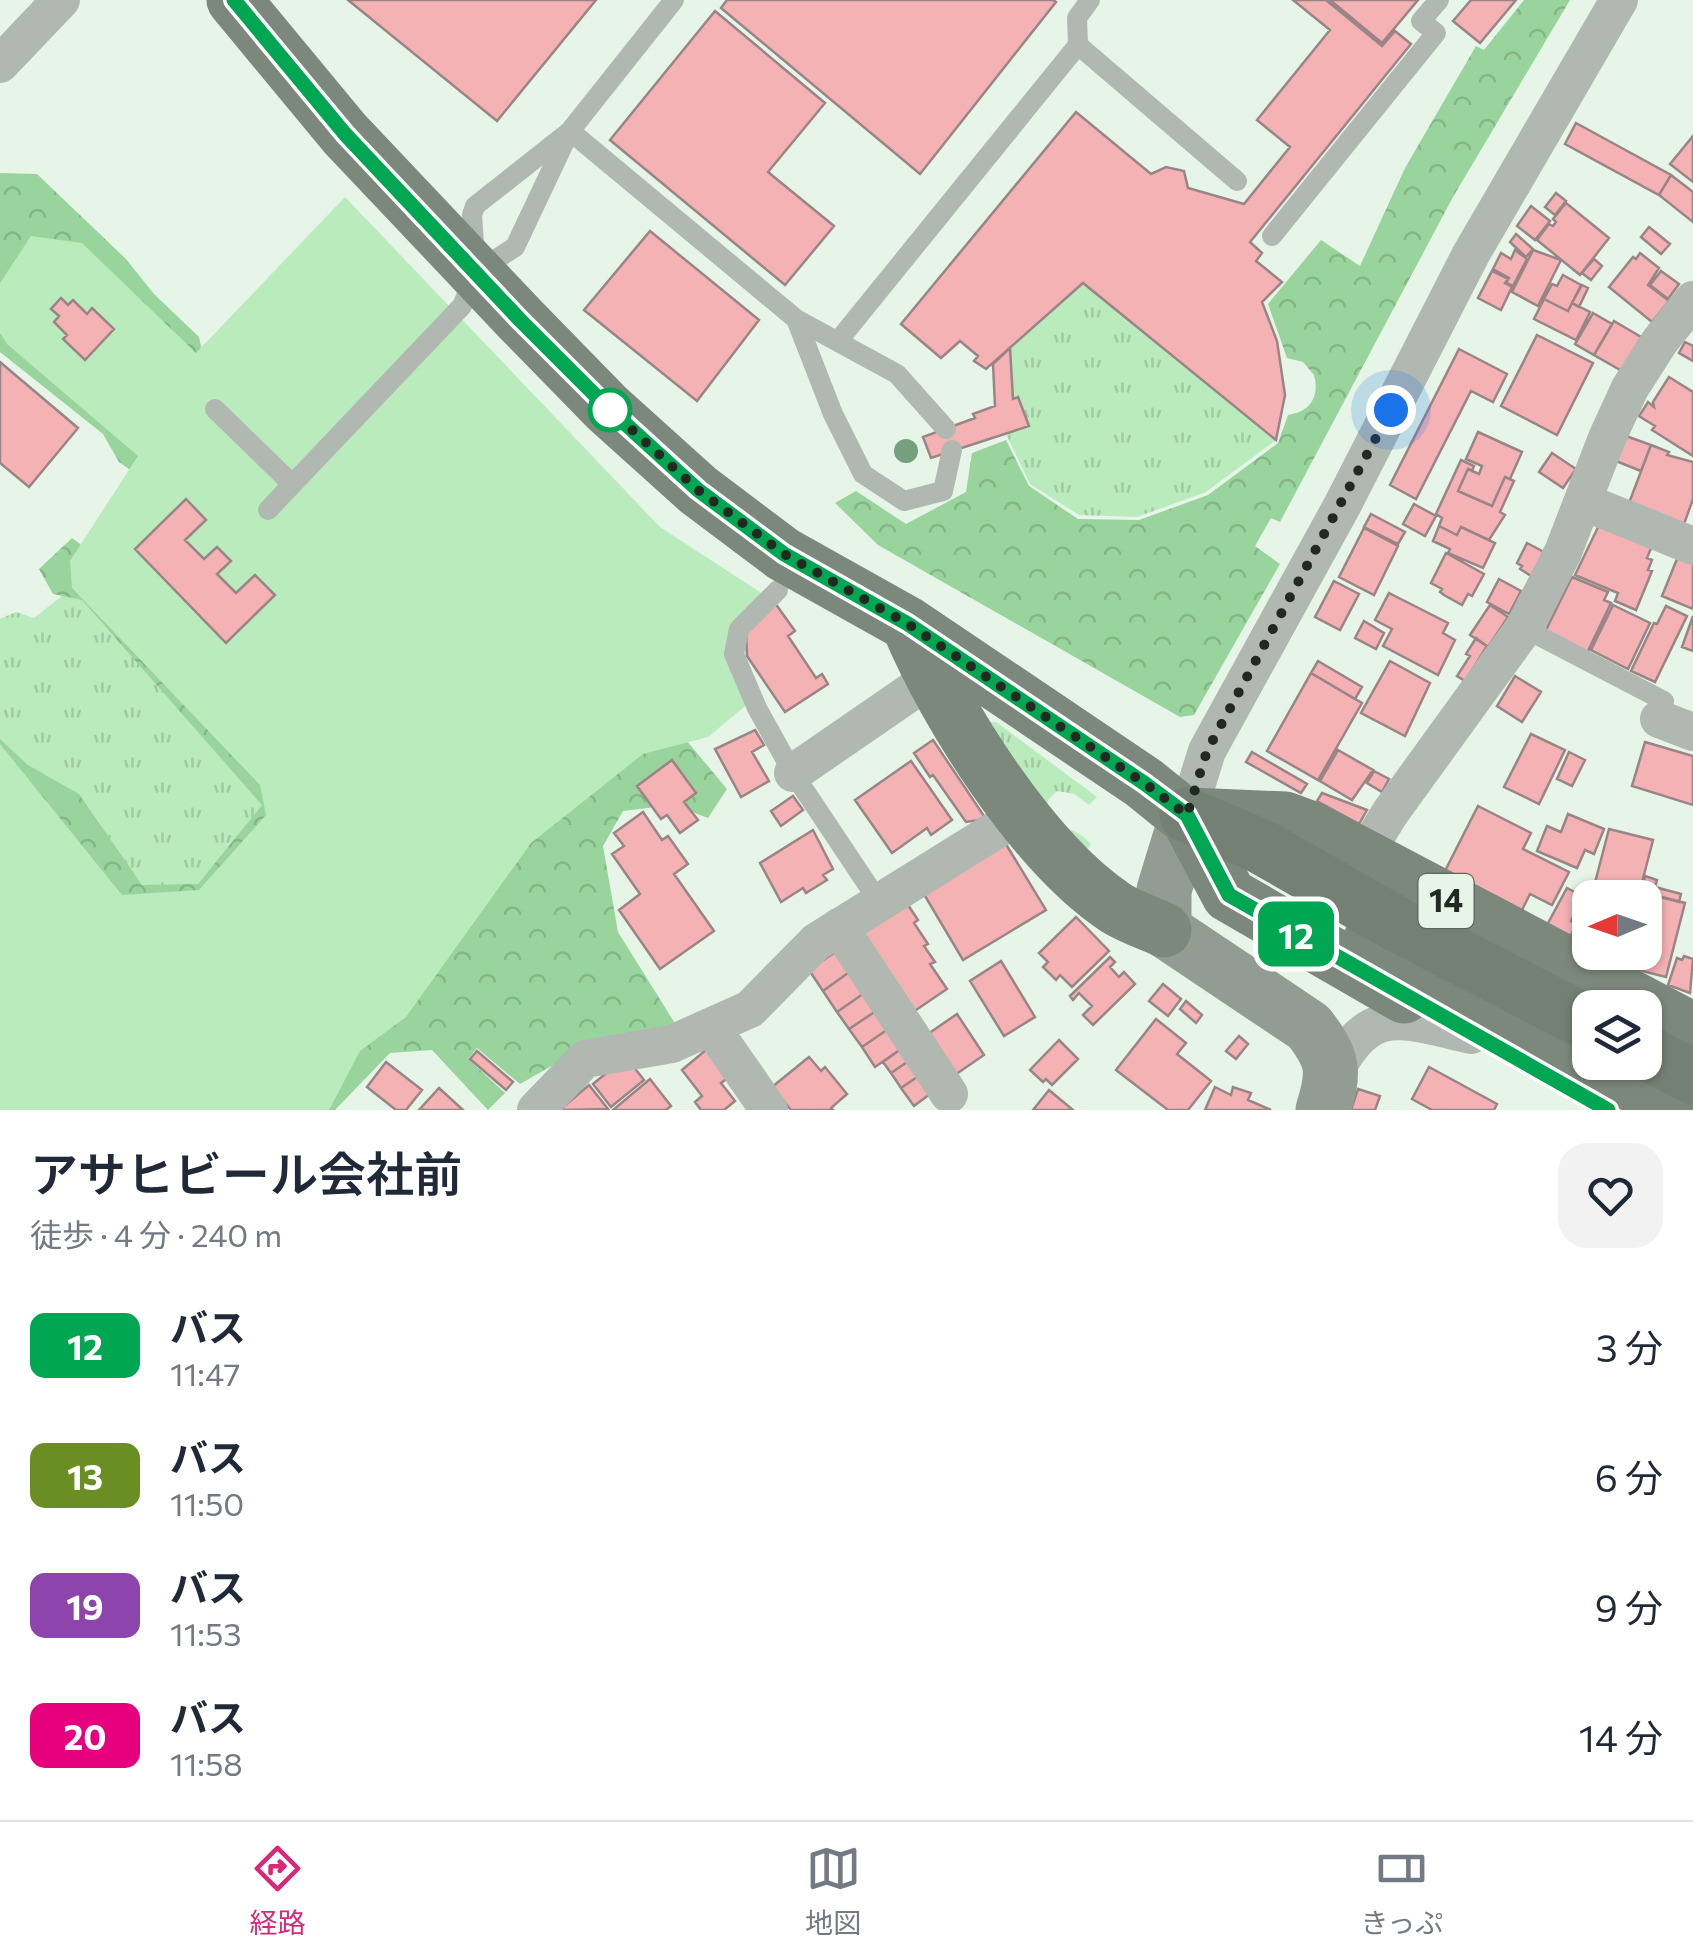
<!DOCTYPE html>
<html lang="ja">
<meta charset="utf-8">
<style>
:root{--surface:#fff;--page:#f2f2f3;--text:#1f2937;--muted:#747a83;--line:#e0e1e3;--accent:#db2777}
body{margin:0;font-family:Commissioner,"Noto Sans JP",sans-serif;background:var(--page);color:var(--text);height:100vh;display:flex;flex-direction:column;font-size:38px;white-space:nowrap}
*{box-sizing:border-box;margin:0}
p{font-size:32px;color:var(--muted)}
.icon{flex:none;width:55px;height:55px;fill:none;stroke:currentColor;stroke-width:2;stroke-linecap:round;stroke-linejoin:round}
.map{position:relative;height:1110px;overflow:hidden}
.drawer{display:flex;flex-direction:column;background:var(--surface);flex:1}
.drawer>*{flex:none}
.badge{padding:0 20px;border-radius:15px;font-size:35px;line-height:65px}
.needle{width:65px;rotate:268deg}
.controls{position:absolute;left:1572px;top:880px;display:grid;gap:20px}
.controls a{display:grid;place-items:center;width:90px;height:90px;border-radius:20px;background:var(--surface);box-shadow:0 2px 8px #0004;font-size:50px}
.you{position:absolute;width:50px;height:50px;margin:-25px;border:8px solid #fff;border-radius:50%;background:#1a73e8;box-shadow:0 0 0 15px #1a73e833}
.map>.badge{position:absolute;translate:-50% -50%;box-shadow:0 0 0 5px #fff}
.round{display:grid;place-items:center;flex:none;width:105px;height:105px;border-radius:30px;background:var(--page)}
.headline{display:flex;align-items:center;justify-content:space-between;height:170px;padding:0 30px}
h1{font-size:48px;font-weight:600;line-height:75px}
ul{padding:0;list-style:none}
li{display:flex;align-items:center;gap:30px;height:130px;padding:0 30px}
li div{flex:1}
li b{display:block;font-size:38px}
li em{font-style:normal}
li .badge{min-width:110px;font-weight:700;text-align:center}
.tab-bar{display:flex;justify-content:space-around;align-items:center;height:140px;border-top:2px solid var(--line);background:var(--surface);font-size:28px;color:var(--muted)}
.tab-bar a{display:grid;justify-items:center;gap:5px}
.tab-bar .current{color:var(--accent)}
.map>svg:first-child{display:block}
.grass{fill:url(#grass-tufts)}
.forest{fill:url(#forest-crowns)}
.green{fill:#baebbd}
.building{fill:#f5b2b5;stroke:#9a8586;stroke-width:2.5}
.lines{fill:none;stroke-linecap:round;stroke-linejoin:round}
.service{stroke:#b1b8b2;stroke-width:20}
.minor{stroke:#b1b8b2;stroke-width:38}
.secondary{stroke:#939c93;stroke-width:55}
.primary{stroke:#7d887d;stroke-width:55}
.trunk{stroke:#748074;stroke-width:55}
.tree{fill:#769f7d}
.line-casing{stroke:#fff;stroke-width:22}
.line{stroke:#00a651;stroke-width:15}
.walk{stroke:#222822;stroke-width:10;stroke-dasharray:0 18}
.stop-dot{fill:#fff;stroke:#00a651;stroke-width:5}
.labels{text-anchor:middle;stroke-width:10;stroke-linejoin:round;paint-order:stroke}
.shield{fill:#e6f5e7;stroke:#5d665d;stroke-width:2.5}
.shield-label{font-size:32px;font-weight:bold;fill:#222822}
</style>
<div class="map">
<svg width="1693" height="1110" viewBox="0 0 1693 1110">
<defs>
<pattern id="grass-tufts" width="24" height="20" patternUnits="userSpaceOnUse" patternTransform="scale(2.5)"><rect width="24" height="20" fill="#baebbd"/><path d="M3 7l-1-3M5 7V3M7 7l1-3M15 17l-1-3M17 17v-4M19 17l1-3" fill="none" stroke="#a0caa2"/></pattern>
<pattern id="forest-crowns" width="20" height="18" patternUnits="userSpaceOnUse" patternTransform="scale(2.5)"><rect width="20" height="18" fill="#99d49d"/><path d="M2 6a3 3 0 1 1 6 0M12 15a3 3 0 1 1 6 0" fill="none" stroke="#84b687"/></pattern>
</defs>
<rect width="100%" height="100%" fill="#e6f5e7"/>
<path class="grass" d="M1083,283l193,157 -70,52 -69,25 -58,-2 -49,-31 -24,-50 23,-9 -10,-28 -6,2 -3,-51z
M72,588l188,197 6,31 -67,74 -77,5 -122,-151v-125l16,-7 18,6z
M988,722h8l101,75 -8,8 -15,-11 -17,-3 -9,9 -1,15c14,17 27,10 44,29l-11,16 -52,-53 -47,-76z"/>
<path class="forest" d="M1524,0h46l-117,197 -173,325 -9,-4 -16,28 25,18 -86,151 -14,2 -302,-172 -43,-42 21,-12 50,33 60,-32 6,-39 34,-13 23,46 49,33 61,1 69,-25 70,-52 10,-28c22,-3 32,-18 26,-40l-11,-13 -16,-4 -19,-54 53,-64 39,26 45,-98 71,-122 8,4z
M0,173l37,1 89,85 28,35 45,43 7,31 -44,68 -22,41 -21,-15 -16,-28 -103,-82z
M72,538l27,20 350,343 227,-173 51,61 -19,29 -35,-13 -50,6 -20,35 15,86 58,93 -100,27 -56,32 -43,-36 -9,11 37,34 -17,17 -56,-60 -42,3 -55,57h-323l-12,-142v-229l28,26 51,29 63,91 56,-1 64,-79 -180,-205 -29,-6 -14,-25z"/>
<path class="green" d="M345,197l315,330 106,69 -33,33 16,74 -41,34 -65,17 -112,89 -125,174 -46,34 -31,59h-329v-366l122,151 77,-5 67,-75 -6,-30 -188,-197 -2,-27 68,-105 -131,-112 -7,-11v-50l31,-47 51,7 114,110z"/>
<path class="building" d="M348,0h248l-99,121z
M727,0h326l3,2 -136,172 -199,-166z
M1293,0h33l56,46 13,-15 16,13 -161,198 12,11 -6,8 26,21 -20,20 15,39 8,54 -9,45 -193,-157 -97,86 -12,-8 4,-5 -18,-15 -19,17 -40,-34 175,-212 75,62 15,-7 18,4 4,17 56,16 46,-57 -33,-27 73,-90z
M1330,0h88l-36,43z
M1471,0h45l-36,43 -27,-22z
M715,11l110,92 -57,69 66,54 -49,59 -175,-145z
M1576,123l95,52 -12,20 -94,-51z
M1693,136v46l-23,-18z
M1671,175l22,17v30l-34,-27z
M1556,193l10,8 -11,14 -10,-8z
M1566,203l43,35 -29,37 -43,-35 12,-16 4,2 3,-4 -3,-3z
M1531,206l19,15 -15,19 -18,-14z
M1649,227l21,17 -9,10 -20,-17z
M650,231l109,89 -62,81 -113,-91z
M1516,234l17,15 -7,8 -16,-15z
M1515,250l12,9 -14,27 -7,-3 3,-5 -16,-9 8,-16 10,6z
M1533,250l28,10 -23,46 -26,-14z
M1640,253l19,15 -11,17 21,16 -17,21 -43,-35 24,-30 3,2z
M1594,259l8,7 -11,14 -9,-7z
M1492,271l16,8 -3,4 7,4 -11,23 -23,-12z
M1661,271l18,13 -11,15 -18,-14z
M1563,275l18,10 -13,26 -24,-12 8,-15 5,2z
M1582,285l6,3 -9,19 -7,-4z
M61,298l7,7 5,-5 14,14 5,-6 22,21 -29,31 -22,-21 4,-4 -13,-13 5,-6 -8,-7z
M1544,299l24,12 4,-8 18,9 -14,28 -42,-21z
M1593,313l19,11 -18,31 -19,-11z
M1614,321l27,16 -19,34 -28,-16z
M1537,335l56,28 -36,72 -56,-29z
M1685,342l8,4v15l-14,-8z
M1010,348l3,51 5,-2 11,29 -98,32 -8,-21 52,-19 -2,-4 22,-8 -2,-42z
M1459,349l48,25 -14,28 -22,-11 -55,108 -26,-14z
M0,362l78,66 -49,59 -29,-24z
M1669,377l24,15v64l-41,-26 3,-4 -16,-10 9,-14 6,5 -1,-5z
M1478,432l44,20 -12,27 -5,-2 -13,29 -34,-15 10,-22 11,5 3,-8 -16,-7z
M1626,436l25,9 -10,26 -25,-10z
M1651,445l18,7 -2,3 26,7v37l-9,25 -55,-21z
M1552,453l24,16 -13,19 -24,-16z
M1461,460l13,6 -2,5 -4,-2 -10,22 34,15 13,-29 9,4 -14,31 5,3 -16,25 -28,-13 -4,8 -18,-9 3,-8 -6,-4z
M186,499l20,21 -21,20 19,19 13,-12 14,14 -14,13 19,19 19,-18 20,20 -49,48 -91,-94z
M1414,504l22,12 -11,20 -22,-12z
M1371,514l34,18 -7,12 -34,-17z
M1601,521l53,20 -7,17 5,2 -4,10 4,1 -16,39 -21,-9 3,-8 -43,-18z
M1439,526l18,9 4,-8 34,16 -12,25 -35,-15 2,-4 -17,-8z
M1364,528l34,18 -24,49 -35,-18z
M1527,543l17,9 -13,24 -11,-7 2,-3 -5,-3z
M1446,553l38,21 -12,22 -4,-2 -6,11 -18,-10 -4,-3 2,-3 -11,-6z
M1679,554l14,6v49l-31,-13z
M1572,577l36,15 -4,8 7,3 -25,52 -42,-21z
M1499,579l22,12 -12,23 -22,-12z
M1334,581l25,13 -19,36 -25,-13z
M1389,593l59,30 -5,10 12,7 -17,35 -55,-29 9,-17 -17,-9z
M775,603l20,28 -7,5 28,42 6,-4 6,10 -43,28 -38,-56 -1,-23z
M1490,605l18,12 -20,30 -18,-12z
M1613,605l37,18 -22,46 -37,-19z
M1666,606l21,10 -32,66 -24,-11 23,-48 3,1z
M1693,616v35l-11,-4z
M1364,621l20,12 -8,16 -21,-11z
M1476,638l11,8 -22,35 -8,-5 13,-20 -4,-2z
M1318,661l44,26 -7,12 -44,-26z
M1390,661l40,22 -25,53 -44,-23z
M1311,673l51,30 -44,77 -51,-29z
M1515,676l26,16 -19,30 -25,-16z
M755,730l9,15 -12,7 17,29 -28,16 -26,-48z
M1531,734l34,16 -26,54 -35,-17z
M933,740l53,79 -20,3 -33,-47 -3,2 -16,-24z
M1645,742l48,14v49l-61,-19z
M1338,750l35,20 -21,30 -32,-19z
M1252,752l55,32 -6,9 -55,-31z
M1569,752l16,8 -13,26 -15,-7z
M672,760l24,33 -12,9 14,18 -18,13 -13,-18 -6,4 -24,-33z
M911,761l41,59 -21,15 -4,-7 -35,25 -37,-53z
M1374,771l15,8 -7,13 -15,-9z
M1322,793l45,17 -8,14 -42,-23z
M793,796l10,14 -22,16 -10,-15z
M1478,806l53,27 -8,16 46,23 -17,33 -22,-11 -8,16 -77,-39z
M643,812l19,28 6,-4 20,28 -14,10 40,57 -54,38 -41,-59 21,-16 -28,-40 12,-8 -10,-13z
M1568,814l36,15 -10,25 -9,-4 -8,18 -40,-17 10,-25 14,6z
M1609,829l44,11 -15,58h-47z
M813,830l20,39 -10,6 4,5 -21,13 -3,-5 -22,14 -21,-39z
M1004,841l42,69 -83,50 -41,-69z
M1645,876l12,4 -2,7 26,7 -2,8 -33,-9 -1,5h-5z
M1567,888l17,9 -13,24 5,4 -6,12 -23,-12z
M1646,893l39,10 -19,74 -28,-7 7,-18z
M904,899l14,21 -4,3 14,21 -4,2 11,16 -5,2 17,25 -37,25 -55,-81z
M1590,902v31l-7,-2z
M1076,917l33,34 -37,36 -12,-12 -4,5 -13,-13 5,-5 -9,-9z
M841,948l14,20 -32,23 -14,-21z
M1684,956l9,3 -3,34 -22,-8 9,-27 5,2z
M1110,957l5,5 -5,5 9,10 5,-5 11,12 -42,41 -10,-10 9,-9 -13,-13 -6,7 -3,-4z
M1001,961l34,56 -31,19 -34,-55z
M855,968l15,21 -33,23 -14,-21z
M1163,984l18,15 -13,17 -19,-15z
M870,989l12,18 -33,22 -12,-17z
M1186,1001l16,14 -6,8 -16,-14z
M882,1007l12,18 -32,22 -13,-18z
M957,1014l27,41 -35,24 -27,-41z
M1156,1019l30,24 -9,11 34,27 -23,29h-20l-52,-40z
M894,1025l14,19 -33,23 -13,-20z
M1239,1036l9,8 -12,15 -10,-8z
M1059,1040l19,19 -26,26 -6,-6 -3,3 -13,-12z
M908,1044l8,12 -25,17 -8,-11z
M707,1049l22,28 -8,6 14,18 -11,9h-23l-6,-8 7,-6 -20,-26z
M477,1051l36,31 -7,8 -36,-31z
M916,1056l10,15 -25,17 -10,-15z
M626,1057l18,23 -33,27 -18,-23z
M809,1057l12,14 4,-4 22,27 -16,14 2,2h-42l-19,-23z
M386,1062l36,28 -16,20h-10l-29,-23z
M1429,1067l68,37 -3,6h-62l-20,-11z
M926,1071l12,17 -24,18 -13,-18z
M650,1079l21,27 -5,4h-53z
M589,1085l19,24 -44,1 -2,-2z
M1215,1087l16,8 2,-8 18,6 -3,7 23,10h-66z
M439,1088l24,22h-44z
M1358,1089l22,7 -5,14h-24z
M1049,1090l24,20h-40z"/>
<g class="lines">
<path class="service" d="M1078,45l159,136
M570,131l226,188
M1272,236l164,-203 -15,-12 18,-21
M478,271l37,-24 52,-110
M838,341l240,-296 -1,-27 13,-18
M215,409l77,75
M946,429l-49,-55 -101,-55 37,95 30,60 41,27 39,-10 9,-41
M268,510l194,-204 14,-34 -4,-57 3,-9 95,-75 104,-131
M778,590l-39,39 -5,25 23,54 36,65 86,129
M1524,628l140,73 -5,18"/>
<path class="minor" d="M0,64l61,-64
M1584,502l109,44
M1659,719l34,13
M793,773l138,-95
M1187,815l20,-64 136,-247 128,-250 148,-254
M1363,857l27,-44 134,-185 39,-76 44,-114 23,-50 30,-47 33,-41
M839,927l110,167
M712,1028l57,82
M1333,1076c36,-75 70,-56 138,-41
M536,1110l49,-51 87,-15 78,-35 66,-67 204,-127"/>
<path class="secondary" d="M1187,815l-23,75v40l145,97c25,33 26,44 14,83"/>
<path class="primary" d="M234,0l111,134 176,186 86,88 91,82 85,64 125,70 236,159 78,63
M909,626c37,89 125,228 207,282 14,9 33,15 48,22
M1190,815l95,4 27,10 381,201
M1188,818l41,77 175,101
M1371,939l307,171"/>
<path class="trunk" d="M1187,815l73,31 140,80 190,98
M1645,1052l48,25"/>
</g>
<circle class="tree" cx="906" cy="451" r="12"/>
<g class="lines">
<defs>
<path id="line" d="M234,0l111,134 175,186 88,88 90,82 86,64 124,70 236,159 43,32 42,80 379,215"/>
</defs>
<use href="#line" class="line-casing"/>
<use href="#line" class="line"/>
<path class="walk" d="M610,410l-2,-2 90,82 86,64 124,70 236,159 43,32 20,-64 184,-341"/>
</g>
<circle class="stop-dot" cx="610" cy="410" r="20"/>
<g class="labels">
<rect class="shield" x="1418.5" y="874" width="55" height="54" rx="8"/>
<g class="shield-label">
<text x="1446" y="912">14</text>
</g>
</g>
</svg>
<div class="controls">
<a><svg class="needle" viewBox="-14 -14 28 28"><path d="M0-13l5 13h-10z" fill="#e53935"/><path d="M0 13l5-13h-10z" fill="#747a83"/></svg></a>
<a><svg class="icon" aria-label="layers" viewBox="0 0 24 24"><path d="M12 4l9 5-9 5-9-5zM3 14l9 5 9-5"/></svg></a>
</div>
<div class="you" style="left:1391px;top:410px"></div>
<b class="badge" style="left:1296px;top:934px;background:#00a651;color:#fff">12</b>
</div>
<section class="drawer">
<div class="headline"><div><h1>アサヒビール会社前</h1><p>徒歩 · 4 分 · 240 m</p></div><a class="round"><svg class="icon" aria-label="heart" viewBox="0 0 24 24"><path d="M12 20l-8-8c-3-5 5-10 8-4 3-6 11-1 8 4z"/></svg></a></div>
<ul>
<li><span class="badge" style="background:#00a651;color:#fff">12</span><div><b>バス</b><p>11:47</p></div><em>3 分</em></li>
<li><span class="badge" style="background:#6b8e23;color:#fff">13</span><div><b>バス</b><p>11:50</p></div><em>6 分</em></li>
<li><span class="badge" style="background:#8e44ad;color:#fff">19</span><div><b>バス</b><p>11:53</p></div><em>9 分</em></li>
<li><span class="badge" style="background:#e6007e;color:#fff">20</span><div><b>バス</b><p>11:58</p></div><em>14 分</em></li>
</ul>
</section>
<nav class="tab-bar">
<a class="current"><svg class="icon" aria-label="directions" viewBox="0 0 24 24"><path d="M12 3l9 9-9 9-9-9zM9 14v-3h6M13 9l2 2-2 2"/></svg>経路</a>
<a><svg class="icon" aria-label="map" viewBox="0 0 24 24"><path d="M3 6l6-2 6 2 6-2v14l-6 2-6-2-6 2zM9 4v14M15 6v14"/></svg>地図</a>
<a><svg class="icon" aria-label="tickets" viewBox="0 0 24 24"><path d="M3 7h18v10H3zM15 7v10"/></svg>きっぷ</a>
</nav>
